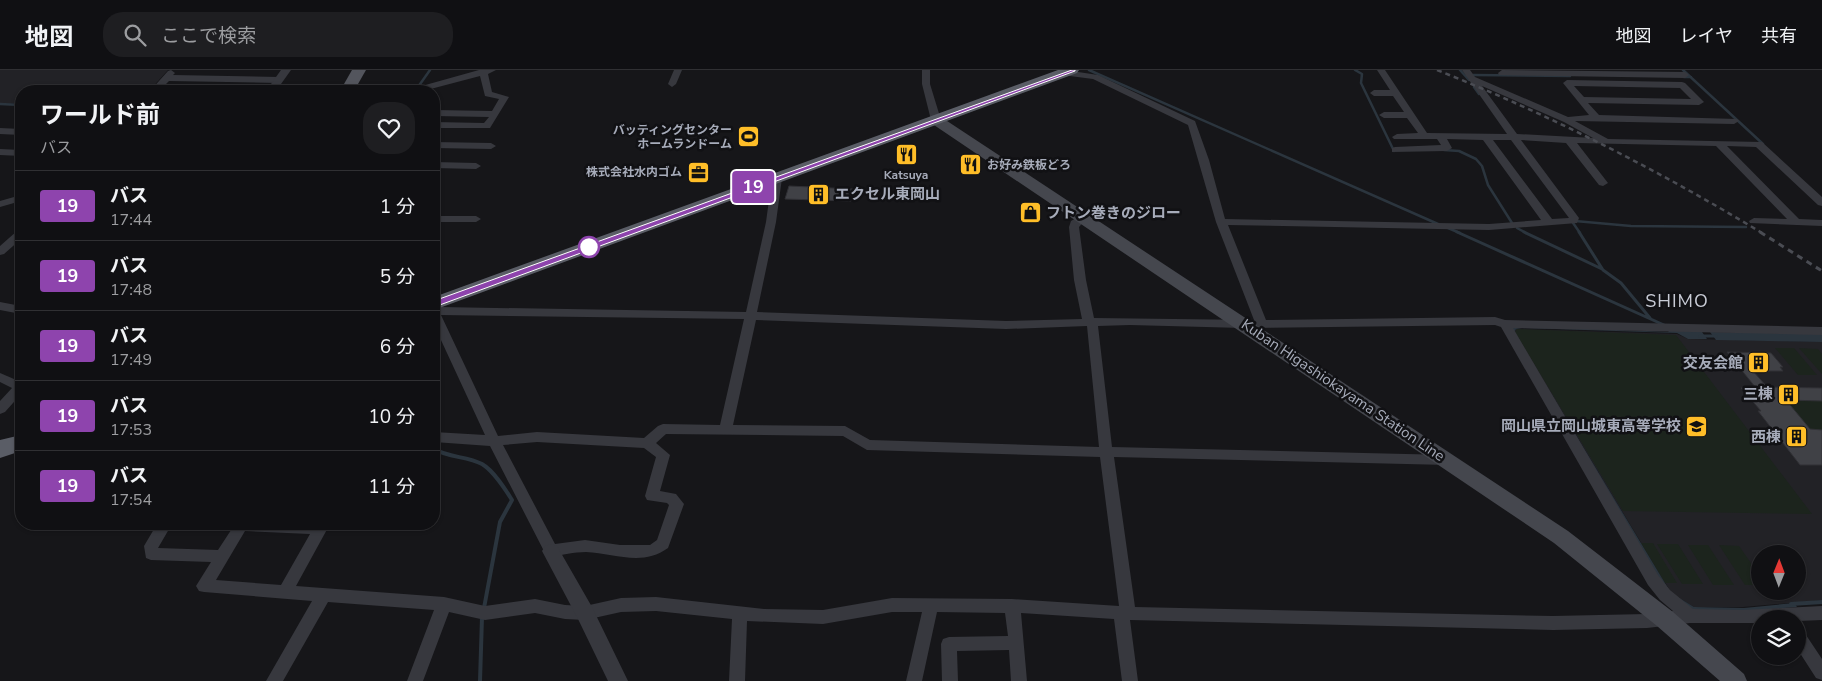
<!DOCTYPE html>
<html lang="ja">
<meta charset="utf-8">
<style>
:root{--surface:#101013;--page:#1e1e21;--text:#f1f3f6;--muted:#9c9da0;--line:#303033}
body{margin:0;font-family:"Nunito Sans","Noto Sans JP",sans-serif;background:var(--page);color:var(--text);height:100vh;display:flex;flex-direction:column;font-size:19px;white-space:nowrap}
*{box-sizing:border-box;margin:0}
p{font-size:16px;color:var(--muted)}
.icon{flex:none;width:28px;height:28px;fill:none;stroke:currentColor;stroke-width:2;stroke-linecap:round;stroke-linejoin:round}
.map{position:relative;flex:1;overflow:hidden}
.details{position:absolute;left:15px;top:15px;width:425px;height:445px;display:flex;flex-direction:column;background:var(--surface);border-radius:20px;box-shadow:0 1px 4px #0004,0 0 0 1px var(--line)}
.details>*{flex:none}
.badge{padding:0 10px;border-radius:4px;font-size:18px;line-height:32px}
.needle{width:32px;rotate:1deg}
.buttons{position:absolute;left:1751px;top:475px;display:grid;gap:10px}
.buttons a{display:grid;place-items:center;width:55px;height:55px;border-radius:50%;background:var(--surface);box-shadow:0 1px 4px #0004,0 0 0 1px var(--line);font-size:25px}
.map>.badge{position:absolute;translate:-50% -50%;box-shadow:0 0 0 2px #fff}
.round{display:grid;place-items:center;flex:none;width:52px;height:52px;border-radius:20px;background:var(--page)}
.headline{display:flex;align-items:center;justify-content:space-between;height:85px;padding:0 25px}
h1{font-size:24px;font-weight:700;line-height:38px}
ul{padding:0;list-style:none}
li{display:flex;align-items:center;gap:15px;height:70px;padding:0 25px;border-top:1px solid var(--line)}
li div{flex:1}
li b{display:block;font-size:19px}
li em{font-style:normal}
li .badge{min-width:55px;font-weight:700;text-align:center}
header{display:flex;align-items:center;gap:30px;box-sizing:border-box;height:70px;padding:0 25px;background:var(--surface);border-bottom:1px solid var(--line)}
header strong{font-size:24px}
nav{display:flex;gap:28px;margin-inline-start:auto;font-size:18px}
.search{width:350px;height:45px;background:var(--page);display:flex;align-items:center;gap:12px;box-sizing:border-box;padding:0 18px;border-radius:20px;color:var(--muted);font-size:19px}
.map>svg:first-child{display:block}
.built{fill:#222226;fill-rule:evenodd}
.green{fill:#1c241d}
.water{fill:#2b353e}
.lines{fill:none;stroke-linecap:round;stroke-linejoin:round}
.stream-far2{stroke:#2b353e;stroke-width:2.5}
.stream-far1{stroke:#2b353e;stroke-width:3}
.stream{stroke:#2b353e;stroke-width:4}
.building{fill:#404146;stroke:#303035}
.minor{fill:#37383e;fill-rule:evenodd}
.tertiary{fill:#37383e;fill-rule:evenodd}
.secondary{fill:#45474e;fill-rule:evenodd}
.primary{fill:#53555d;fill-rule:evenodd}
.trunk{fill:#5a5d66;fill-rule:evenodd}
.rail-far1{stroke:#4a4c53;stroke-width:2.5;stroke-dasharray:5 4;stroke-linecap:butt}
.rail{stroke:#4a4c53;stroke-width:3;stroke-dasharray:6 5;stroke-linecap:butt}
.line{fill:#8e44ad;stroke:#fff}
.stop-dot{fill:#fff;stroke:#8e44ad;stroke-width:2.5}
.labels{text-anchor:middle;stroke-width:5;stroke-linejoin:round;paint-order:stroke}
.far-poi-label{font-size:12px;font-weight:bold;fill:#a7acba;stroke:#111114;text-anchor:end}
.poi-label{font-size:15px;font-weight:bold;fill:#a7acba;stroke:#111114;text-anchor:end}
.street-label{font-size:15px;fill:#a7acba;stroke:#111114}
.quarter-label{font-size:18px;letter-spacing:1px;fill:#c8cbd5;stroke:#111114}
</style>
<header>
<strong>地図</strong>
<div class="search"><svg class="icon" aria-label="search" viewBox="0 0 24 24"><circle cx="10" cy="10" r="6"/><path d="M15 15l6 6"/></svg>ここで検索</div>
<nav><a>地図</a><a>レイヤ</a><a>共有</a></nav>
</header>
<div class="map">
<svg width="1822" height="611" viewBox="0 0 1822 611">
<rect width="100%" height="100%" fill="#161619"/>
<path class="built" d="M0,0h168l-19,21h-128v13l-21,-1z
M1516,259l161,5 11,5 134,3v258l-79,7h-49l-17,-10 -8,-8 -155,-257zM1760,484h38v37h-38z"/>
<path class="green" d="M1517,259l159,6 136,179 -189,-3 -108,-179z
M1775,278h19l23,27h-19z
M1799,278l19,1 4,5v20z
M1771,330l51,1v29l-12,-1z
M1641,473h12l24,40h-12z
M1657,474h21l25,40h-21z
M1688,475h20l26,40h-21z
M1719,475l20,1 21,30v9h-15z"/>
<path class="water" d="M1512,256l157,6 -5,-5c14,-1 24,5 38,5l5,7h-19l-11,-6 -155,-5 -6,1 -2,3 157,261 23,14 50,1 50,-5 3,4 -51,4 -52,-1 -13,-6 -13,-11 -159,-265z
M1710,262l112,2v8l-106,-2z"/>
<g class="lines">
<path class="stream-far2" d="M1089,0l349,154
M1355,0l7,4 -1,9 33,68
M1460,0l9,10
M1683,0l80,74
M1473,5l97,1
M1684,7h7
M418,17l12,-17
M1474,17l5,7
M0,34l21,1
M1444,80l15,1 17,8 6,7 6,19 24,38
M1571,150l9,13
M1575,151l56,5 115,1
M1448,158l12,5
M1517,158l9,5"/>
<path class="stream-far1" d="M1457,162l207,93
M1524,162l78,37
M1579,162l24,38 18,13 29,35
M1700,266h16"/>
<path class="stream" d="M434,379c15,9 33,7 48,15 12,7 23,25 30,36l-12,22 -16,86
M1791,534l31,-2
M480,611l2,-64"/>
</g>
<path class="building" d="M789,116l64,3 -2,12 -66,-2z
M1727,282l44,1 12,14h-3l3,4h-30l14,16 55,1v13l-36,-1 24,29 12,1v35h-22l-42,-54h3l-20,-23h15z"/>
<g class="lines">
<path class="minor" d="M171,0l4,3 -2,2 106,2 4,3 -4,3 -110,-2 -10,10h-9l18,-20z
M479,0h17l-8,4 4,18 17,5 -19,31h-56v-6l50,1 5,-6 -55,-1v-6l58,1 7,-12 -14,-3 -5,-20 -57,15h-13l1,-2z
M674,0h8l-6,14 -4,3 -4,-3z
M922,0h8v14l11,36 -2,2h-6l-2,-2 -9,-36z
M1065,0l33,5 97,46 14,39 16,59 264,5 52,-4 -58,-80 -36,-1 5,9 -5,3 -55,1v-4l3,-1 46,-2 -4,-6h-43l-2,-2 5,-3 21,-1 -11,-15h-23l-5,-3 5,-3h20l-11,-16h-19l-4,-3 4,-3h16l-13,-20h8l42,63 80,1 -45,-64h8l5,7 93,40 21,-2 -26,-32 4,-3 115,2 3,1 19,19 -5,3 -111,-2 11,12 138,4 2,2 -5,3 -159,-3 33,18 154,3 60,55v9l-4,-1 -62,-58 -29,-1 72,73 23,1v6l-72,-3 -1,-2 5,-3 33,1 -71,-73 -139,-3 31,40 -5,3 -4,-1 -33,-42 -45,-3 58,78 -2,5 -88,7 -261,-5 38,95 229,-3 10,3 317,7v8l-309,-7 145,247 12,15 23,19 49,1 80,-4v14l-24,1v-2h-38v4h-70l-43,5 -94,2 -423,-10 8,61h-16l-8,-62 -93,-6 6,68h-16l-2,-31 -52,1 1,30h-16l-1,-37 2,-5 6,-2 59,-1 -3,-23 -68,-1 -15,69h-16l16,-69h-30l-69,12 -76,-3 -2,60h-16l3,-62 -76,-8 -35,1 -36,8 -20,-1 -30,-6 -50,7 -36,-8 -26,69h-16l27,-71 -106,-8 -45,79h-17l46,-80 -108,-9 -5,-1 -3,-5 15,-24 -60,-2 -5,-2 -2,-12 13,-22h15l-14,24 60,2 17,-26h75l4,3 2,-3h14l-34,62 148,11 41,9 50,-7 30,6 20,1 36,-8 35,-1 108,12 59,1 69,-12 120,1 107,7 -19,-149 -233,-7 -24,-14 -177,-2 -10,9 14,12 -10,36 16,3 8,10 -16,44c-26,19 -54,5 -82,4 -12,0 -24,3 -35,5l-5,-2 -56,-109 -56,-4v-10l51,3 -51,-110v-22l6,4 306,5 20,-90 6,-44 5,-3 5,3 -6,44 -19,90 249,9 76,-2 -8,-39 -5,-53 2,-6 12,-7 5,3 -9,10 7,53 8,38 160,2 -38,-98 -28,-97 -95,-46 -31,-4 -1,-2zM1482,16l82,36 29,16 -76,-4zM1574,16l106,2 11,11 -107,-2zM1493,70h18l58,78 -17,1zM441,245l303,4 -24,106 -57,-1 -5,2 -14,12 -107,-6 -39,4zM756,250l250,9 81,-3 12,121 -229,-7 -25,-14 -112,-1zM1130,255l113,3 252,-3 6,2 147,258 12,15 13,11 -26,3 -94,2 -418,-9 -21,-150 334,8 5,-1 2,-4 -2,-4 -5,-1 -336,-8 -14,-121zM537,372l107,6 12,9 -11,39 2,4 20,3 2,2 -12,35 -7,5h-30l-35,-5 -30,4 -52,-99zM245,461l65,3 -29,51 -65,-5z
M1502,0l183,2 4,3 -4,3 -186,-3 -1,-2z
M0,58l21,1v6l-21,-1z
M434,72l57,1 5,3 -5,3 -57,-1z
M0,79l21,1v6l-21,-1z
M434,92l42,1 5,3 -5,3 -42,-1z
M21,125v6l-21,6v-6z
M434,146h42l5,3 -5,3h-42z
M21,160v9l-17,15 -4,1v-9l17,-15z
M0,232l21,4v8l-21,-4z
M0,303l21,9v12l-16,18 -5,2v-13l12,-13 -12,-6z
M1798,560l6,2 18,27v21l-6,-2 -18,-28z"/>
<path class="tertiary" d="M281,0h10l-15,21h-10z
M551,474l6,2 35,61 36,74h-20l-30,-62 -36,-68 3,-5z"/>
<path class="secondary" d="M936,46l5,1 627,414 105,81 71,62 3,7h-27l-63,-55 -103,-83 -623,-420 -2,-3 2,-3z"/>
<path class="primary" d="M352,0h14l-12,21h-14z"/>
<path class="trunk" d="M1058,0h21l-2,3 -643,237v-13z
M21,365v16l-21,7v-18z"/>
<path class="rail-far1" d="M1437,0c113,45 221,100 325,163"/>
<path class="rail" d="M1760,162l62,39"/>
</g>
<path class="line" d="M1072,0h3v1l-638,235 -3,1 -5,-3 2,-2z"/>
<defs>
<symbol id="stadium-square" viewBox="-11 -11 22 22"><rect x="-9" y="-9" width="18" height="18" rx="4" fill="#ffbe28" stroke="#111114"/><path d="M0-5a6.5 5 0 1 0 0 10a6.5 5 0 1 0 0-10ZM-3.5-1.8h7v3.6h-7Z" fill="#111"/></symbol>
<symbol id="restaurant-square" viewBox="-11 -11 22 22"><rect x="-9" y="-9" width="18" height="18" rx="4" fill="#ffbe28" stroke="#111114"/><path d="M-5-6h1v4h1v-4h1v4h1v-4h1v5L-1.5 .5V6h-2V.5L-5-1ZM5-6V6H3V1.5H1.5Q1.5-4 5-6Z" fill="#111"/></symbol>
<symbol id="office-square" viewBox="-11 -11 22 22"><rect x="-9" y="-9" width="18" height="18" rx="4" fill="#ffbe28" stroke="#111114"/><path d="M-6-3h4V-5.5h4V-3h4V5H-6ZM-1-4.5V-3h2v-1.5ZM-6 0V1H6V0Z" fill="#111"/></symbol>
<symbol id="building-square" viewBox="-11 -11 22 22"><rect x="-9" y="-9" width="18" height="18" rx="4" fill="#ffbe28" stroke="#111114"/><path d="M-4-6H4V6H1V3H-1V6H-4ZM-2.5-4.3h1.7v1.8h-1.7ZM.8-4.3h1.7v1.8H.8ZM-2.5-1h1.7V.8h-1.7ZM.8-1h1.7V.8H.8Z" fill="#111"/></symbol>
<symbol id="shop-square" viewBox="-11 -11 22 22"><rect x="-9" y="-9" width="18" height="18" rx="4" fill="#ffbe28" stroke="#111114"/><path d="M-5-2.5h2.3a2.7 3.5 0 0 1 5.4 0H5L5.5 6h-11ZM-1.5-2.5h3a1.5 2.3 0 0 0-3 0Z" fill="#111"/></symbol>
<symbol id="school-square" viewBox="-11 -11 22 22"><rect x="-9" y="-9" width="18" height="18" rx="4" fill="#ffbe28" stroke="#111114"/><path d="M0-5L7-2L0 1L-7-2ZM-4 1L0 2.5L4 1V4Q0 6-4 4Z" fill="#111"/></symbol>
</defs>
<g fill-rule="evenodd">
<use href="#stadium-square" x="736" y="54" width="25" height="25"/>
<use href="#restaurant-square" x="894" y="72" width="25" height="25"/>
<use href="#restaurant-square" x="958" y="82" width="25" height="25"/>
<use href="#office-square" x="686" y="90" width="25" height="25"/>
<use href="#building-square" x="806" y="112" width="25" height="25"/>
<use href="#shop-square" x="1018" y="130" width="25" height="25"/>
<use href="#building-square" x="1746" y="280" width="25" height="25"/>
<use href="#building-square" x="1776" y="312" width="25" height="25"/>
<use href="#school-square" x="1684" y="344" width="25" height="25"/>
<use href="#building-square" x="1784" y="354" width="25" height="25"/>
</g>
<circle class="stop-dot" cx="589" cy="177" r="10"/>
<g class="labels">
<g class="far-poi-label">
<text x="732" y="64">バッティングセンター<tspan x="732" dy="14">ホームランドーム</tspan></text>
<text x="987" y="99" text-anchor="start">お好み鉄板どろ</text>
<text x="682" y="106">株式会社水内ゴム</text>
<text x="906" y="109" text-anchor="middle">Katsuya</text>
</g>
<g class="poi-label">
<text x="835" y="129" text-anchor="start">エクセル東岡山</text>
<text x="1046" y="148" text-anchor="start">フトン巻きのジロー</text>
<text x="1743" y="298">交友会館</text>
<text x="1773" y="329">三棟</text>
<text x="1681" y="361">岡山県立岡山城東高等学校</text>
<text x="1781" y="372">西棟</text>
</g>
<g class="street-label">
<text transform="translate(1343 320) rotate(34)" y="5">Kuban Higashiokayama Station Line</text>
</g>
<g class="quarter-label">
<text x="1677" y="237">SHIMO</text>
</g>
</g>
</svg>
<div class="buttons">
<a><svg class="needle" viewBox="-14 -14 28 28"><path d="M0-13l5 13h-10z" fill="#e53935"/><path d="M0 13l5-13h-10z" fill="#9c9da0"/></svg></a>
<a><svg class="icon" aria-label="layers" viewBox="0 0 24 24"><path d="M12 4l9 5-9 5-9-5zM3 14l9 5 9-5"/></svg></a>
</div>
<b class="badge" style="left:753px;top:117px;background:#8e44ad;color:#fff">19</b>
<section class="details">
<div class="headline"><div><h1>ワールド前</h1><p>バス</p></div><a class="round"><svg class="icon" aria-label="heart" viewBox="0 0 24 24"><path d="M12 20l-8-8c-3-5 5-10 8-4 3-6 11-1 8 4z"/></svg></a></div>
<ul>
<li><span class="badge" style="background:#8e44ad;color:#fff">19</span><div><b>バス</b><p>17:44</p></div><em>1 分</em></li>
<li><span class="badge" style="background:#8e44ad;color:#fff">19</span><div><b>バス</b><p>17:48</p></div><em>5 分</em></li>
<li><span class="badge" style="background:#8e44ad;color:#fff">19</span><div><b>バス</b><p>17:49</p></div><em>6 分</em></li>
<li><span class="badge" style="background:#8e44ad;color:#fff">19</span><div><b>バス</b><p>17:53</p></div><em>10 分</em></li>
<li><span class="badge" style="background:#8e44ad;color:#fff">19</span><div><b>バス</b><p>17:54</p></div><em>11 分</em></li>
</ul>
</section>
</div>
